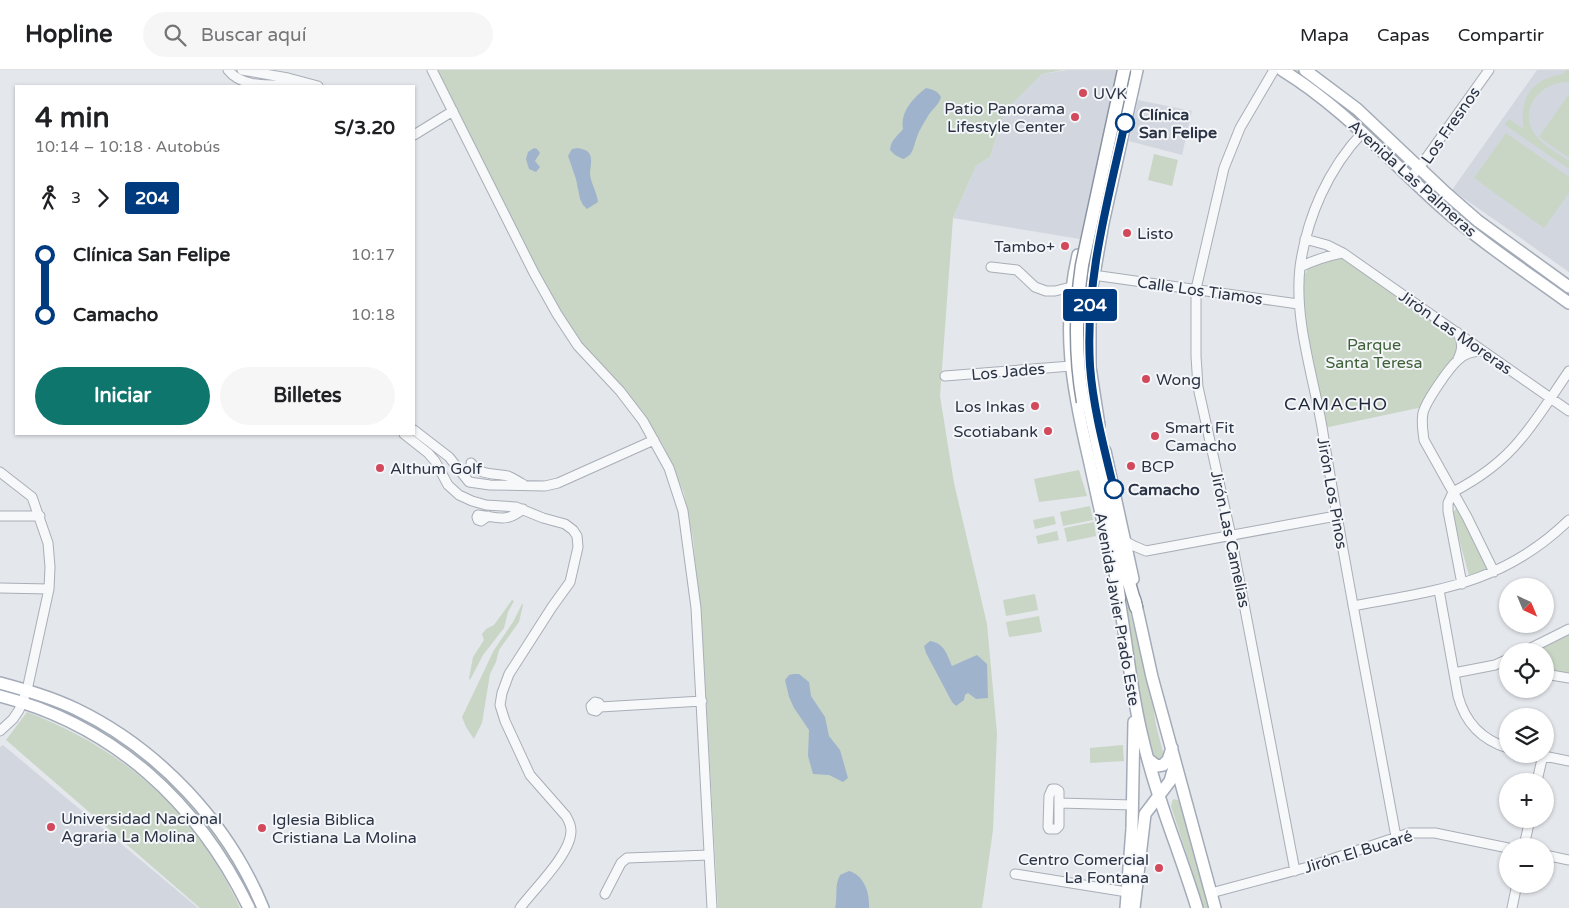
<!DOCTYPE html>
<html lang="es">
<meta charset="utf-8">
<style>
:root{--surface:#fff;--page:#f6f6f6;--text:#202124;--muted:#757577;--line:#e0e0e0;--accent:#0f766e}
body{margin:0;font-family:"Varela Round",sans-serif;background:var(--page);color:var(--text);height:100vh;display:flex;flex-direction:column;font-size:19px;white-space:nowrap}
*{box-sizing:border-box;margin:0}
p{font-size:16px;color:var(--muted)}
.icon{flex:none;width:28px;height:28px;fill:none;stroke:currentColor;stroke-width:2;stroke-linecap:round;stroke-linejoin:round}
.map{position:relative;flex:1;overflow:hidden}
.sheet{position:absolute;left:15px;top:15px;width:400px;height:350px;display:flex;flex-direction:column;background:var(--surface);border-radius:0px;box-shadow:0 1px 4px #0004}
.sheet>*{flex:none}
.badge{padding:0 10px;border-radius:4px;font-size:18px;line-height:32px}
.needle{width:32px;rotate:136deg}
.fabs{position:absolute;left:1499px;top:508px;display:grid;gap:10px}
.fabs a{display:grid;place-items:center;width:55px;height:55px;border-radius:50%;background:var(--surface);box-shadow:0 1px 4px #0004;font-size:25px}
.map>.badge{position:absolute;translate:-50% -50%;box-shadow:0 0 0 2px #fff}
.legs{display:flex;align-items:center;gap:8px;height:55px;padding:0 20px;font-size:16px}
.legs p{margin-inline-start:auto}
.head{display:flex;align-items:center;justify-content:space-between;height:85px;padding:0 20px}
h1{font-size:28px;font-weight:700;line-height:38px}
.primary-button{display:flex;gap:10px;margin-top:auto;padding:10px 20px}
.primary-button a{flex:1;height:58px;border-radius:30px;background:var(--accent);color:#fff;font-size:20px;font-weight:700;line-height:58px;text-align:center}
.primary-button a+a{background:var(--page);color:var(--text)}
ul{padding:0 20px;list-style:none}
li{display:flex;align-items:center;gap:18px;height:60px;font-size:19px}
li i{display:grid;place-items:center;width:8px;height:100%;margin:0 6px;background:currentColor}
li i::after{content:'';width:12px;height:12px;margin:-6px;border:4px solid;border-radius:50%;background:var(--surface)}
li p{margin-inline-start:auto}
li:first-child i{background:linear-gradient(#0000 50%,currentColor 0)}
li:last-child i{background:linear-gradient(currentColor 50%,#0000 0)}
header{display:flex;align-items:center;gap:30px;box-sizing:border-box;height:70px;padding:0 25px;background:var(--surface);border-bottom:1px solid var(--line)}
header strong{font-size:24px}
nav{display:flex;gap:28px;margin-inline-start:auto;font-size:18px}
.search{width:350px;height:45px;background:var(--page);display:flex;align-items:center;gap:12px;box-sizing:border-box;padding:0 18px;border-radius:28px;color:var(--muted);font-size:19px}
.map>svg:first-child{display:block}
.built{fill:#d2d6de}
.green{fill:#c9d6c5}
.water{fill:#9fb4cc}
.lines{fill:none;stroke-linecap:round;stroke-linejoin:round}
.minor-casing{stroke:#a9aeb7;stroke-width:11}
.major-casing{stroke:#a3abb8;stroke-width:14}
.highway-casing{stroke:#8b94a3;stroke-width:15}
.minor{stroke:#f7f8fa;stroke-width:9}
.major{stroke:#fff;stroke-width:11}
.highway{stroke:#fff;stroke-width:12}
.highway-bridge-casing{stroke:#8b94a3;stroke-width:15;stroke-linecap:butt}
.highway-bridge{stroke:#fff;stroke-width:12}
.line-1-casing{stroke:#fff;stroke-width:11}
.line-1{stroke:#003b80;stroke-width:8}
.poi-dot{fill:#d1495b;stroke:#f4f6f9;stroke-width:2}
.stop-1-dot{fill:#fff;stroke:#003b80;stroke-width:2.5}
.labels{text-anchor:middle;stroke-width:4;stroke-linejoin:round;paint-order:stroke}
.poi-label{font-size:16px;fill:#2b3445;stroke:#f4f6f9;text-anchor:start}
.stop-label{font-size:16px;font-weight:bold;fill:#2b3445;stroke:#f4f6f9;text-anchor:start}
.street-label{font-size:16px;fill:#2b3445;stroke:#f4f6f9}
.park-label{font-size:16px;fill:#3f6138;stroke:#f4f6f9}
.neighbourhood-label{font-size:18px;letter-spacing:1px;fill:#1d2536;stroke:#f4f6f9}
</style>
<header>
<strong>Hopline</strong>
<div class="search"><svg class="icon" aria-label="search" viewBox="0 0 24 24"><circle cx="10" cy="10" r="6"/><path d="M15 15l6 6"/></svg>Buscar aquí</div>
<nav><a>Mapa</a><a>Capas</a><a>Compartir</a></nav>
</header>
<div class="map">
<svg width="1569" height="838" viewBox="0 0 1569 838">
<rect width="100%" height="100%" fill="#e4e7ec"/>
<path class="built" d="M1068,0h50l-38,169 -127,-21 23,-52 14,-9 14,-45 38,-38z
M1537,0h32v202l-117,-82z
M1138,30l54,11 -10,44 -53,-14z
M3,675l195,163h-198v-161z"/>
<path class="green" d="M435,0h628l-21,4 -38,38 -14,45 -14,9 -23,52 -13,178 14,87 33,141 10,109 -4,97 -11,78h-264l-16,-281 -9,-88 -9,-46 -21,-48 -39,-54 -35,-37 -31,-42z
M1286,0h14l57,43 47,47v2h-3z
M1566,0h3v12c-30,-1 -53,30 -32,55 8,10 22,17 32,24v8l-64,-44 4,-6 15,10c-6,-31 9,-51 40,-55z
M1569,24v64l-30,-21z
M1506,63l63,44v16l-25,35 -70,-50z
M1154,84l24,6 -6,26 -24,-6z
M1421,104l148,117v8l-99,-71 -52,-49v-4z
M1345,186l111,81 3,15 -36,55 -99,21c-5,-27 -30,-137 -18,-156 8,-12 27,-13 39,-16z
M1079,400l8,26 -48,6 -5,-23z
M1090,436l3,14 -30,6 -3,-14z
M1458,437l29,62 -17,10 -18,-66z
M1054,446l2,8 -21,5 -2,-9z
M1094,452l2,14 -29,6 -3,-14z
M1057,461l2,9 -21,4 -2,-8z
M1122,508l31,128 3,19 8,31v6l-10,-2 -13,-54z
M1035,524l3,16 -32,6 -3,-16z
M512,530l2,1 -6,11 -4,16 -21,27 -13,25 -1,-2 4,-21 11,-17 -2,-6 4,-5 8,-4z
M522,534l1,1 -4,17 -20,28 -3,12 -6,12 -8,49 -8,16 -8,-12 -4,-10 32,-67 19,-28z
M1039,546l3,16 -33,5 -3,-15z
M1569,561v44l-24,-4v-20h-14z
M30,625l55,23 51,33 57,52 39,54 27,51h-7l-84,-122 -140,-86z
M27,642c97,37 170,100 213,196h-40l-194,-168z
M1123,675l1,16 -34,2v-15z
M1173,729l5,1 3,4 29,104h-6l-33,-102z"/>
<path class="water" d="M926,18c6,1 12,3 15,9 -2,8 -9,12 -13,19 -4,7 -9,14 -11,21 -4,10 -3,18 -14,22l-8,-4 -5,-5c1,-11 7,-13 13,-21 -3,-17 10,-31 23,-41z
M534,78l3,1 3,4 -5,8 5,6 -4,5 -7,-3 -3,-10 2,-7z
M578,78c4,1 9,2 11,5 4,5 1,15 1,21 1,10 7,18 8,28l-11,7 -4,-4 -3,-6 -4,-20 -8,-23 4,-7z
M930,571c14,2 17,13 22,25l25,-11 10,9 1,34 -12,1 -8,-6 -3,2 -1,5 -8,6 -4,-4 -26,-49 -2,-7z
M793,604h6l10,8 2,14 14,21 4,19 11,14 8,28 -5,4 -14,-7 -16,-1 -5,-18 1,-26 -15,-22 -5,-11 -4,-17 4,-5z
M849,801c15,4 21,22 20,37h-34c3,-11 -1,-22 5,-33z"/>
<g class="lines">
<defs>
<path id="minor" d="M228,0c15,19 45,14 66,16
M242,0l46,8 30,8
M432,0l102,203 23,41 21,32 42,45 23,30 26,47 14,43 13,97 16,300
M1274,0l-34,58 -16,40 -28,121v67l2,31 33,149 64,335
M1363,62c-35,37 -56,85 -63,135 -6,53 13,108 22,160 22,137 49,273 74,410
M414,65l39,-24
M1410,108l9,-10 70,-98
M1305,169l22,6 16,8 226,158
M991,197l26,3 18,17 11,4h9l16,-4
M1300,197c14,-7 27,-11 42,-14
M1078,198l5,4 10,3 205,29
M1457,262c6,10 6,17 1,27
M1483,281c-9,0 -18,2 -25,9 -9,8 -32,41 -35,53 -2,9 0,18 1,27l43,77 27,55
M945,306l126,-10
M414,360l35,27 20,25 21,3 55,1 13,-3 96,-43
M404,364l24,19 7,8 13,24 11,10 13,6 14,4 30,2 27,11 22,6 8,6 4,6 1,11 -8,35 -18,25 -43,67 -7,19 -2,12 5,16 25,54 36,41c3,5 5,9 5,15 0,23 -37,58 -51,77
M471,393c9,13 24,10 37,13 6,2 10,6 15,8
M0,402l32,25 16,46 2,24 -1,22 -22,101 -8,20 -6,9 -13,12
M1453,422c25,-13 49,-30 67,-52 18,-21 33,-46 49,-69
M1453,422l-5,11v8l14,73
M0,446h40
M488,446l-7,5 -3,-1 -1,-3 1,-2c20,2 28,8 45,-6
M1125,471l9,5 12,5 190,-35
M0,518l49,1
M1439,520l19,106c7,26 24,44 50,52
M1353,536c86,-16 150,-22 216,-86
M1525,581l44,-22
M1454,603l41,-8 13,-6
M1545,604l24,4
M600,637l-1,-4 -4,-1 -4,4 1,4 4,1 4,-4 102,-6
M1534,684l35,7
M1537,711l6,-26
M1052,719h4l3,2v35l-3,3h-7l-1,-2 1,-31z
M1059,733l74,2
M1524,776l6,-27
M1545,785l24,5
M1015,804l112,18
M1211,823l97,-26 101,-34h26l73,15
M605,824l16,-31 6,-5 82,-3
M1512,838l5,-24"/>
<path id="major" d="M1282,0c59,36 105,88 156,134 41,37 87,67 131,99
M1305,0l52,39 90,85 31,27 91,66
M1078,185c-17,73 -6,132 11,204 7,32 14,65 22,97
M1099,355l-9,-58v-58l2,-23 11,-63 34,-153
M1105,381l28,128
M1117,519c10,50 13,101 26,151 13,57 37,112 54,168
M1135,530l17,77 63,231
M0,613c26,7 51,14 76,26 83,40 152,114 187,199
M0,626c114,29 198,107 249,212
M1148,689l9,7 6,-1 5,-5 4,-12
M1126,838l6,-79 2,-107
M1134,838l11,-94 25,-33 5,-17"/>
<path id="highway" d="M1088,331l33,154 15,52
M1112,477l7,51"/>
</defs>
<use href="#minor" class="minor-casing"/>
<use href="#major" class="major-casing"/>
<use href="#highway" class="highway-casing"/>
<use href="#minor" class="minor"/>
<use href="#major" class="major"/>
<use href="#highway" class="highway"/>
<defs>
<path id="highway-bridge" d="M1083,332c-8,-46 -8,-90 -1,-137l42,-195"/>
</defs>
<use href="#highway-bridge" class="highway-bridge-casing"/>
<use href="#highway-bridge" class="highway-bridge"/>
</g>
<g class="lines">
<defs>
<path id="line-1" d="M1114,419c-10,-41 -21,-82 -24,-123 -5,-84 17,-162 35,-243"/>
</defs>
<use href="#line-1" class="line-1-casing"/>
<use href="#line-1" class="line-1"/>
</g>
<g class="poi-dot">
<circle cx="1083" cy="23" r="5"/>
<circle cx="1075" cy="47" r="5"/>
<circle cx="1127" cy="163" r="5"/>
<circle cx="1065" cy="176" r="5"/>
<circle cx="1146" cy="309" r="5"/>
<circle cx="1035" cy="336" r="5"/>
<circle cx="1048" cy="361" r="5"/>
<circle cx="1155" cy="366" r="5"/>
<circle cx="1131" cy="396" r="5"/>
<circle cx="380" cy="398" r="5"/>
<circle cx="51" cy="757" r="5"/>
<circle cx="262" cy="758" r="5"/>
<circle cx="1159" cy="798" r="5"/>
</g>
<g class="stop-1-dot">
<circle cx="1125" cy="53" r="9"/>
<circle cx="1114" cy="419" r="9"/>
</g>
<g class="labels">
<g class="poi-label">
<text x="1093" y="29">UVK</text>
<text x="1065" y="44" text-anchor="end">Patio Panorama<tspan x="1065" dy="18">Lifestyle Center</tspan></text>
<text x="1137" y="169">Listo</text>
<text x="1055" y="182" text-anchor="end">Tambo+</text>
<text x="1156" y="315">Wong</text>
<text x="1025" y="342" text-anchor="end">Los Inkas</text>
<text x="1165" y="363">Smart Fit<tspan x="1165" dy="18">Camacho</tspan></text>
<text x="1038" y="367" text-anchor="end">Scotiabank</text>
<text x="1141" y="402">BCP</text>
<text x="390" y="404">Althum Golf</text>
<text x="61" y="754">Universidad Nacional<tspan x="61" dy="18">Agraria La Molina</tspan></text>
<text x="272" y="755">Iglesia Biblica<tspan x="272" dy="18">Cristiana La Molina</tspan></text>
<text x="1149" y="795" text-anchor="end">Centro Comercial<tspan x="1149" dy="18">La Fontana</tspan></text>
</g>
<g class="stop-label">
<text x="1139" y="50">Clínica<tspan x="1139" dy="18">San Felipe</tspan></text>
<text x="1128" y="425">Camacho</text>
</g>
<g class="street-label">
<text transform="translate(1450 55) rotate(-55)" y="6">Los Fresnos</text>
<text transform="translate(1413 108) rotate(42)" y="6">Avenida Las Palmeras</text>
<text transform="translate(1200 220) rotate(8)" y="6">Calle Los Tiamos</text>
<text transform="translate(1456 262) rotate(35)" y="6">Jirón Las Moreras</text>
<text transform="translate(1008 301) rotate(-5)" y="6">Los Jades</text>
<text transform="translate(1333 423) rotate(80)" y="6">Jirón Los Pinos</text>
<text transform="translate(1231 469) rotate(78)" y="6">Jirón Las Camelias</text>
<text transform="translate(1118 539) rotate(80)" y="6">Avenida Javier Prado Este</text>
<text transform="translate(1358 781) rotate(-17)" y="6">Jirón El Bucaré</text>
</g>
<g class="park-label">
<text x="1374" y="280">Parque<tspan x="1374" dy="18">Santa Teresa</tspan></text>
</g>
<g class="neighbourhood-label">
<text x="1336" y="340">CAMACHO</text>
</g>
</g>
</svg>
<div class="fabs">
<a><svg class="needle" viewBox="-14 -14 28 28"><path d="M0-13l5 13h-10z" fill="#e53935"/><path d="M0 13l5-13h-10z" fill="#757577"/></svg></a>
<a><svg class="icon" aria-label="locate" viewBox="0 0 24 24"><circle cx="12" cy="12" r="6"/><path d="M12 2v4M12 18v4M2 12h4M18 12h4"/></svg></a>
<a><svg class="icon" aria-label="layers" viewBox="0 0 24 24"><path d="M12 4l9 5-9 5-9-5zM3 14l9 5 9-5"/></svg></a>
<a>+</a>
<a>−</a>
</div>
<b class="badge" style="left:1090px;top:235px;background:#003b80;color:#fff">204</b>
<section class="sheet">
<div class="head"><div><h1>4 min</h1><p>10:14 – 10:18 · Autobús</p></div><b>S/3.20</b></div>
<div class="legs"><svg class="icon" aria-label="walk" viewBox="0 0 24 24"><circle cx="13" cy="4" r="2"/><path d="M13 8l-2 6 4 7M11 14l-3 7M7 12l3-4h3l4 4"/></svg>3<svg class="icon" aria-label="forward" viewBox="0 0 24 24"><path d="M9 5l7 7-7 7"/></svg><b class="badge" style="background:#003b80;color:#fff">204</b></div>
<ul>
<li><i style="color:#003b80"></i><b>Clínica San Felipe</b><p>10:17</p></li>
<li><i style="color:#003b80"></i><b>Camacho</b><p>10:18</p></li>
</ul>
<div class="primary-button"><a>Iniciar</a><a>Billetes</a></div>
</section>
</div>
